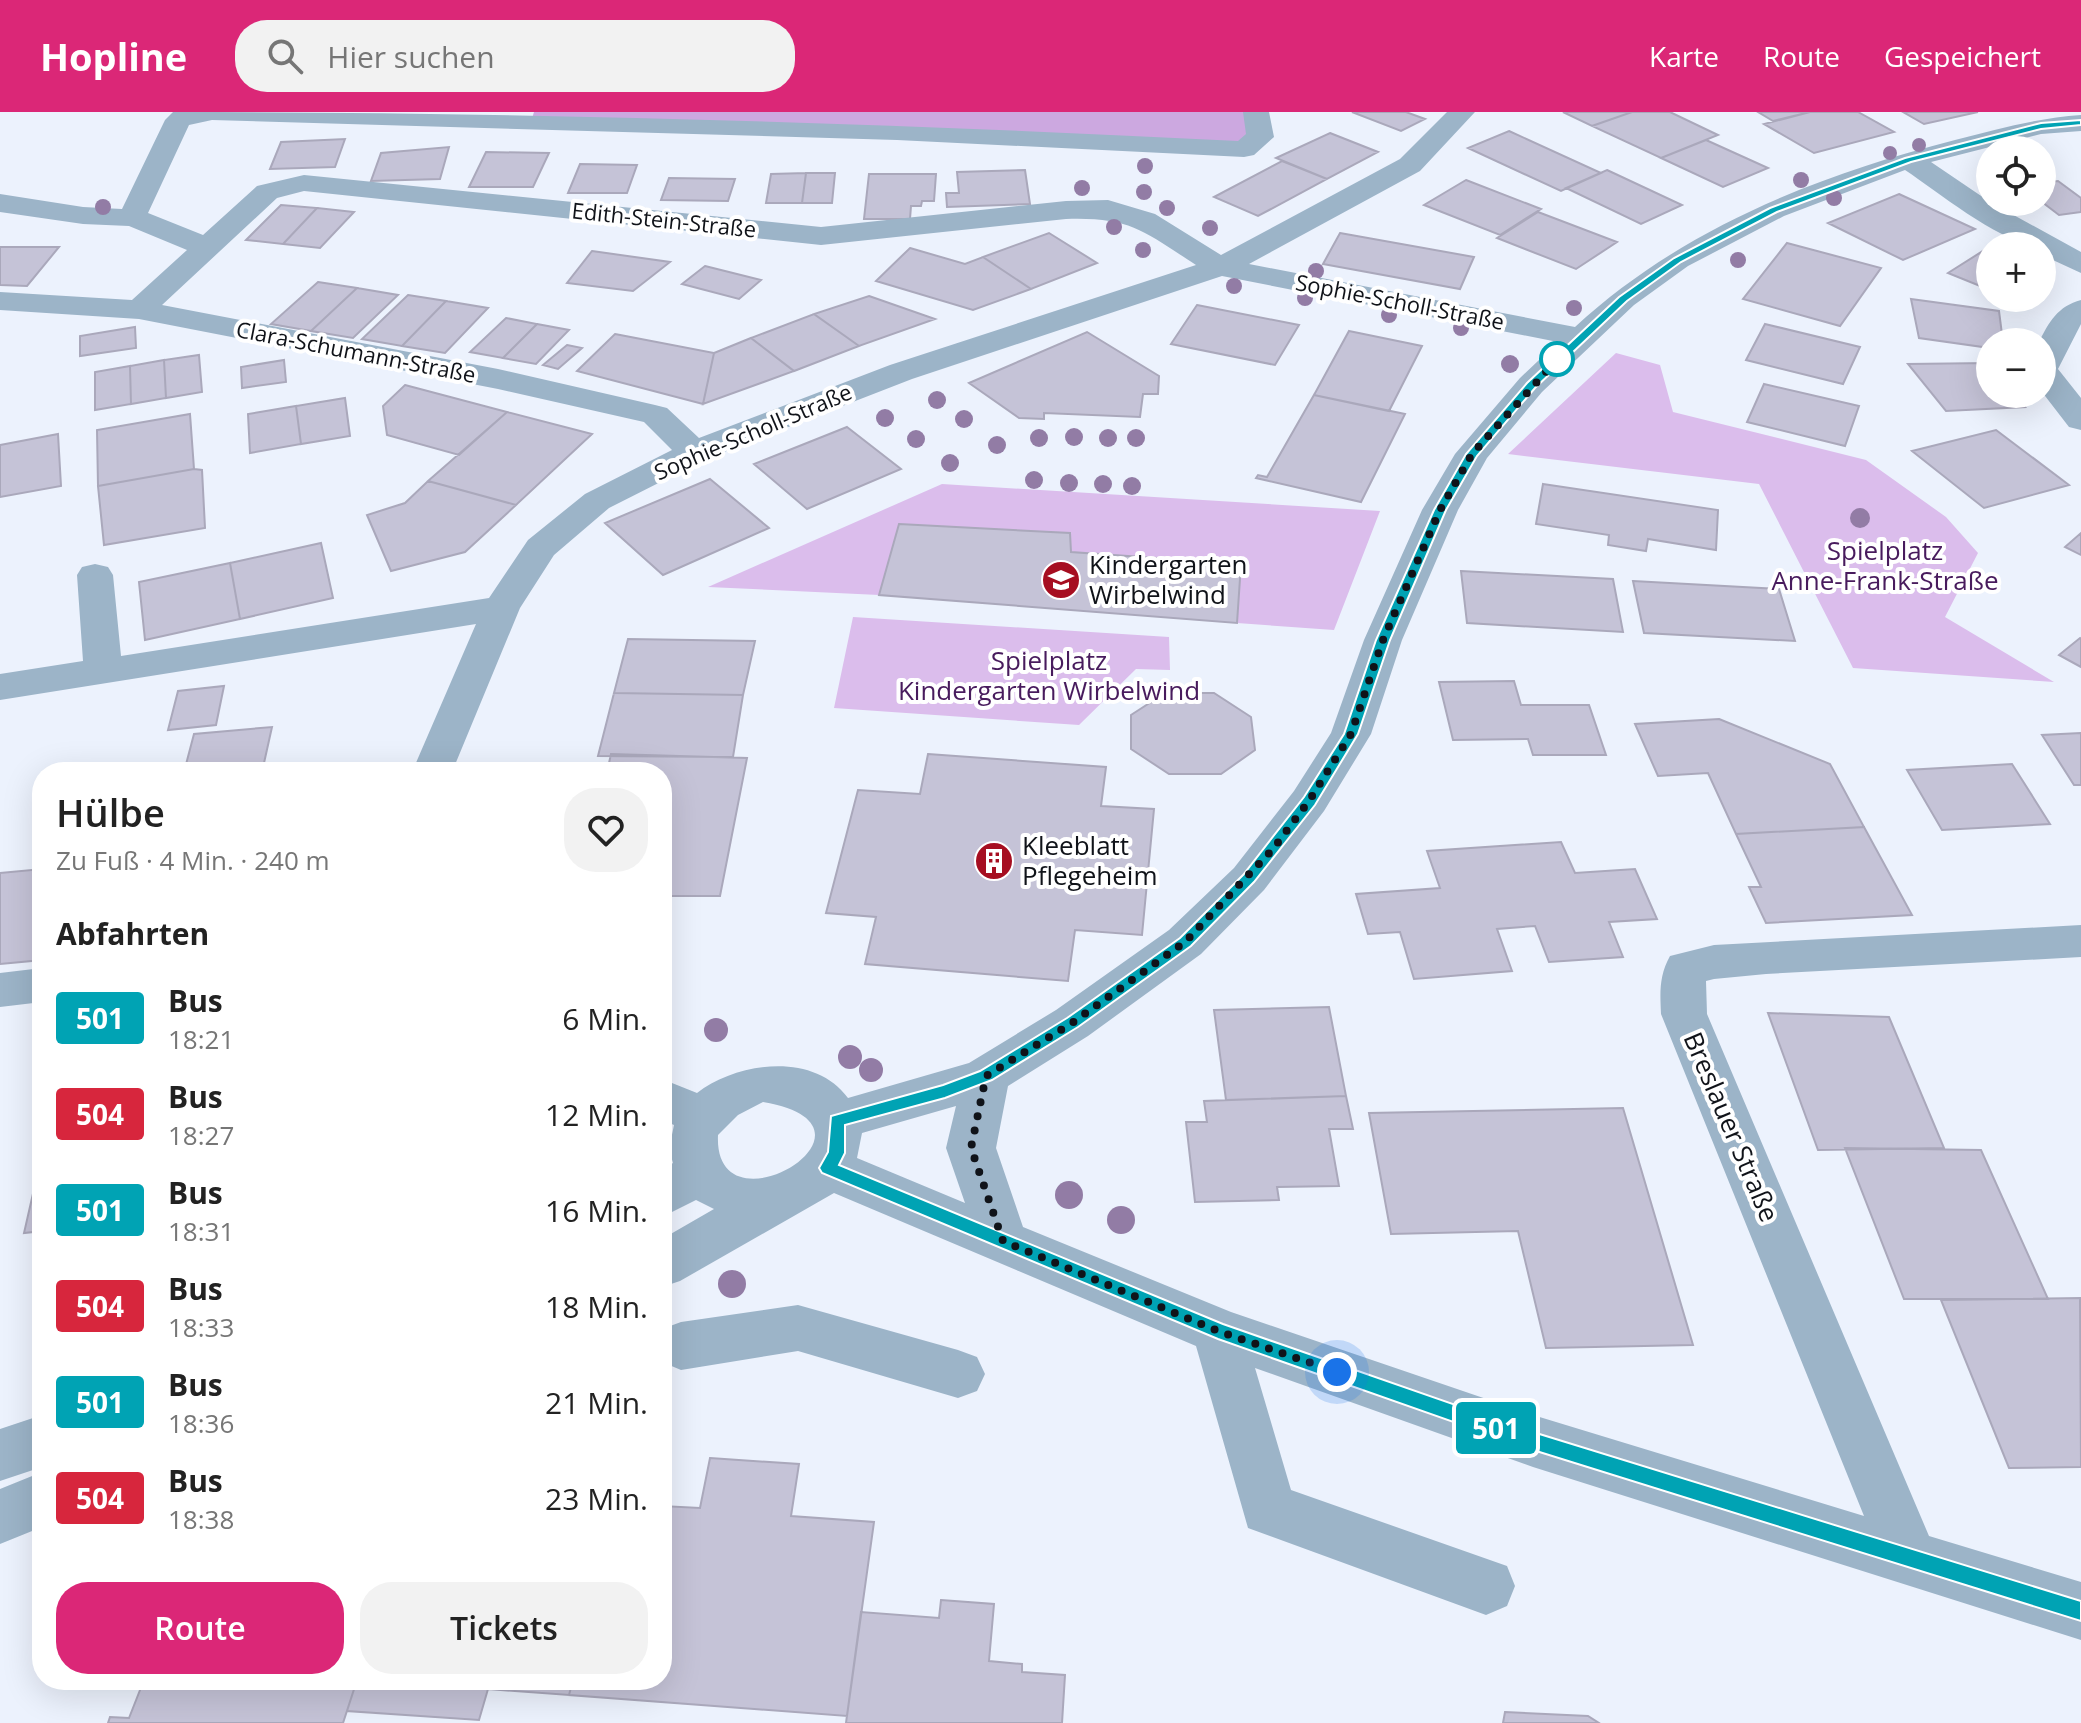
<!DOCTYPE html>
<html lang="de">
<meta charset="utf-8">
<style>
:root{--surface:#fff;--page:#f2f2f2;--text:#222;--muted:#767676;--accent:#db2777}
body{margin:0;font-family:"Open Sans",sans-serif;background:var(--page);color:var(--text);height:100vh;display:flex;flex-direction:column;font-size:30px;white-space:nowrap}
*{box-sizing:border-box;margin:0}
p{font-size:26px;color:var(--muted)}
.icon{flex:none;width:44px;height:44px;fill:none;stroke:currentColor;stroke-width:2;stroke-linecap:round;stroke-linejoin:round}
.map{position:relative;flex:1;overflow:hidden}
.panel{position:absolute;left:32px;top:650px;width:640px;height:928px;display:flex;flex-direction:column;background:var(--surface);border-radius:32px;box-shadow:0 8px 32px #0002}
.panel>*{flex:none}
.badge{padding:0 16px;border-radius:6px;font-size:28px;line-height:52px}
.buttons{position:absolute;left:1976px;top:24px;display:grid;gap:16px}
.buttons a{display:grid;place-items:center;width:80px;height:80px;border-radius:50%;background:var(--surface);box-shadow:0 8px 32px #0002;font-size:40px}
.you{position:absolute;width:40px;height:40px;margin:-20px;border:6px solid #fff;border-radius:50%;background:#1a73e8;box-shadow:0 0 0 12px #1a73e833}
.map>.badge{position:absolute;translate:-50% -50%;box-shadow:0 0 0 4px #fff}
h2{padding:0 24px;font-size:30px;line-height:72px}
.round{display:grid;place-items:center;flex:none;width:84px;height:84px;border-radius:32px;background:var(--page)}
.head{display:flex;align-items:center;justify-content:space-between;height:136px;padding:0 24px}
h1{font-size:38px;font-weight:600;line-height:60px}
.button{display:flex;gap:16px;margin-top:auto;padding:16px 24px}
.button a{flex:1;height:92px;border-radius:32px;background:var(--accent);color:#fff;font-size:32px;font-weight:600;line-height:92px;text-align:center}
.button a+a{background:var(--page);color:var(--text)}
ul{padding:0;list-style:none}
li{display:flex;align-items:center;gap:24px;height:96px;padding:0 24px}
li div{flex:1}
li b{display:block;font-size:30px}
li em{font-style:normal}
li .badge{min-width:88px;font-weight:700;text-align:center}
header{display:flex;align-items:center;gap:48px;box-sizing:border-box;height:112px;padding:0 40px;background:var(--accent);color:#fff}
header strong{font-size:38px}
nav{display:flex;gap:44px;margin-inline-start:auto;font-size:28px}
.search{width:560px;height:72px;background:var(--page);display:flex;align-items:center;gap:20px;box-sizing:border-box;padding:0 28px;border-radius:32px;color:var(--muted);font-size:30px}
.map>svg:first-child{display:block}
.green{fill:#dbbdec}
.forest{fill:#cca8e0}
.building{fill:#c5c3d7;stroke:#aaa8bb;stroke-width:2}
.lines{fill:none;stroke-linecap:round;stroke-linejoin:round}
.minor{fill:#9cb4c8;fill-rule:evenodd}
.tree{fill:#927ca5}
.line{fill:#00a3b4;stroke:#fff;stroke-width:2}
.walk{stroke:#101319;stroke-width:8;stroke-dasharray:0 14.4}
.stop-dot{fill:#fff;stroke:#00a3b4;stroke-width:4}
.labels{text-anchor:middle;stroke-width:8;stroke-linejoin:round;paint-order:stroke}
.far-street-label{font-size:22px;fill:#101319;stroke:#fff}
.park-label{font-size:26px;fill:#481b5d;stroke:#fff}
.poi-label{font-size:26px;fill:#101319;stroke:#fff;text-anchor:start}
.street-label{font-size:26px;fill:#101319;stroke:#fff}
</style>
<header>
<strong>Hopline</strong>
<div class="search"><svg class="icon" aria-label="search" viewBox="0 0 24 24"><circle cx="10" cy="10" r="6"/><path d="M15 15l6 6"/></svg>Hier suchen</div>
<nav><a>Karte</a><a>Route</a><a>Gespeichert</a></nav>
</header>
<div class="map">
<svg width="2081" height="1611" viewBox="0 0 2081 1611">
<rect width="100%" height="100%" fill="#ecf2fd"/>
<path class="green" d="M1616,241l44,12 13,47 193,48 80,57 32,36 -33,64 109,65 -201,-14 -94,-184 -251,-30z
M942,372l438,27 -46,119 -97,-7 3,-59 -169,-12 -1,-19 -171,-9 -20,71 -171,-8z
M853,505l316,20 1,33 -34,-1 -57,56 -245,-17z"/>
<path class="forest" d="M534,0h722l-12,37 -713,-27z"/>
<path class="building" d="M1352,0h54l19,7 -24,12z
M1563,0h69l-40,14z
M1632,0h38l48,23 -57,23 -69,-32z
M1758,0h52l-37,9z
M1810,0h48l36,20 -80,21 -50,-29z
M1903,0h75l-54,12z
M1509,19l92,42 -40,18 -93,-43z
M1330,21l48,19 -51,27 -51,-21z
M345,27l-10,28 -65,2 11,-27z
M1706,28l62,28 -45,19 -62,-29z
M449,35l-9,32 -69,2 10,-28z
M486,40l63,1 -16,34h-64z
M1282,49l45,18 -69,37 -44,-19z
M580,52l57,1 -10,28h-59z
M1025,58l5,34 -83,3 -1,-14h13l-2,-21z
M1607,58l75,35 -41,19 -75,-36z
M806,61l-4,30h-36l5,-29z
M806,61h29l-3,30h-30z
M869,62h67l-2,27h-12l-1,5h-10l-1,13h-46z
M669,66l66,1 -7,22 -67,-1z
M1466,68l75,29 -41,26 -76,-30z
M2058,69l23,17v14l-22,3 -17,-13v-19z
M1899,82l76,35 -72,31 -75,-37z
M281,93l36,3 -34,36 -37,-4z
M317,96l37,4 -34,36 -37,-4z
M1538,100l79,30 -41,27 -79,-31z
M1049,121l48,30 -66,26 -48,-32z
M1340,121l134,24 -14,32 -137,-25z
M1787,131l94,25 -41,58 -97,-27z
M0,135h59l-32,39 -27,-1z
M910,136l55,16 18,-7 48,32 -58,21 -97,-29z
M1986,137l4,2v39l-42,-17z
M592,139l78,11 -37,29 -66,-8z
M705,154l56,14 -22,19 -57,-15z
M318,170l39,6 -46,43 -40,-7z
M357,176l41,7 -45,43 -42,-7z
M408,183l38,6 -44,45 -40,-7z
M869,184l66,23 -76,27 -45,-32z
M1911,187l88,12 4,31h-13v6l-71,-10z
M446,189l42,7 -43,45 -43,-7z
M1197,193l102,20 -24,40 -104,-21z
M814,202l45,32 -65,25 -43,-33z
M506,206l31,6 -34,34 -33,-6z
M537,212l32,6 -33,34 -33,-6z
M1765,212l95,23 -17,37 -97,-24z
M135,215l1,21 -56,8v-20z
M1349,219l73,15 -33,65 -75,-16z
M1087,220l72,44 -1,18h-15l-3,23 -96,-4v6l-25,-1 -50,-35z
M615,222l99,19 -11,51 -126,-33z
M751,226l43,33 -91,33 11,-51z
M567,233l15,3 -24,21 -15,-4z
M199,243l3,37 -36,6 -2,-38z
M164,248l2,38 -35,6 -1,-38z
M284,248l2,22 -44,6 -1,-21z
M1989,251l1,31h24l11,13 -79,4 -38,-47z
M130,254l1,38 -36,6v-38z
M1764,272l95,22 -14,40 -98,-24z
M405,273l102,27 -48,43 -72,-20 -4,-29z
M1314,283l91,19 -44,88 -105,-24 2,-3 9,2z
M345,286l5,38 -49,8 -5,-38z
M296,294l5,38 -51,9 -2,-39z
M507,300l85,22 -76,71 -88,-24z
M190,302l4,55 -96,17 -1,-56z
M847,315l54,42 -94,40 -53,-45z
M1996,318l73,55 -85,23 -72,-57z
M58,322l3,52 -61,11v-52z
M194,357l8,1 3,58 -101,17 -6,-59z
M710,367l59,49 -106,47 -58,-52z
M428,369l88,24 -51,47 -74,19 -24,-56 38,-12z
M1543,372l175,26 -2,40 -68,-11 -2,12 -38,-6 1,-10 -73,-11z
M899,412l171,9 1,19 170,12 -4,59 -358,-28z
M2081,421v22l-16,-8z
M321,431l12,55 -93,21 -10,-56z
M230,451l10,56 -95,21 -6,-58z
M1461,459l152,8 10,53 -156,-9z
M1633,469l146,8 16,52 -151,-8z
M2080,526l1,1v28l-22,-12z
M628,527l127,2 -12,54 -129,-2z
M1514,569l7,24h68l17,50h-73l-5,-16 -75,1 -14,-58z
M224,574l-8,39 -48,5 10,-39z
M614,581l129,2 -10,62 -135,-1z
M1165,581h49l37,24 4,33 -34,24h-52l-38,-25v-34z
M1719,607l111,45 34,63 -128,7 -28,-61 -50,3 -23,-52z
M272,615l-10,45h-78l10,-38z
M2081,621v52h-7l-32,-50z
M611,642l136,4 -27,138h-58v-124h-55z
M928,642l178,13 -5,39 53,3 -12,126 -67,-5 -7,51 -203,-17 11,-47 -50,-4 32,-123 62,4z
M2012,652l38,60 -108,6 -35,-60z
M1864,715l48,88 -146,8 -17,-36h12l-25,-53z
M1561,730l14,31 60,-4 22,50 -48,3 14,35 -74,5 -14,-36 -38,3 15,42 -98,8 -14,-47 -32,2 -12,-40 84,-6 -13,-37z
M42,757v91l-42,4v-91z
M1329,895l17,89 -120,4 -12,-90z
M1768,901l121,4 55,131 -126,2z
M1346,984l7,33h-24l10,57 -62,1 2,13 -84,2 -9,-80h21l-3,-21z
M1623,996l70,237 -147,3 -28,-117 -127,3 -22,-121z
M1845,1036l136,2 67,149h-144z
M42,1042v77l-18,2z
M2080,1186l1,169 -72,1 -68,-168z
M710,1346l89,6 -8,52 83,6 -27,194 -278,-21 4,-15h89v-174l38,2z
M941,1488l53,4 -5,57 33,3v8l43,3 -3,48h-216l15,-111 78,6z
M144,1568h213l-14,43h-235l2,-6 19,1z
M357,1568h216l-4,15 -81,-6 -9,31 -132,-9z
M1505,1600l83,4 11,7h-96z"/>
<g class="lines">
<path class="minor" d="M173,0c355,0 710,11 1065,29l8,-7 -3,-22h26l5,25 -20,18 -10,2 -347,-17 -685,-20 -23,5 -41,88 55,22 54,-49 47,-11 517,52 245,-26 42,-1 47,14 66,41 179,-96 47,-47h28l-55,59 -171,93 326,63c106,-98 243,-152 380,-187 42,-11 83,-22 126,-25v16l-40,3 -110,28 59,40 91,50v21l-39,-18v-9c-39,0 -102,-53 -137,-76l-121,46 -96,50 -54,39 -92,87 -55,66 -29,52 -56,130 -31,94 -47,77 -60,79 -63,64 -113,82 -80,50 -12,62 27,79 208,85 302,103 331,101 -203,-502c-1,-22 -2,-38 9,-58l44,-11 367,-20v32l-315,17 -52,5 -8,2 1,33 222,522 152,46v58l-548,-173 -278,-99 36,122 216,76 8,20 -8,20 -21,9 -238,-87 -52,-182 -362,-153 -154,88 -18,6v-48l52,-30 -18,-9 -34,17v-47l11,-7 -4,-14 5,-24 -12,-5v-41l35,14c40,-31 117,-42 151,5l121,-35 87,-53 113,-80 65,-62 60,-77 37,-58 33,-93 58,-130 33,-56 65,-76 38,-36 -336,-66 -310,103 -206,80 -97,49 -55,47 -34,53 -68,164h-40l64,-148 -476,76v-26l83,-13 -6,-86 5,-8 13,-3 13,3 5,8 8,81 368,-58 39,-58 57,-46 87,-44 -28,-28 -146,-33 -359,-70 -139,-9v-18l132,8 55,-50 -58,-24 -46,-2 -83,-12v-18l83,13 39,2 43,-89zM304,79l517,54 245,-26c65,-2 77,12 130,46l-306,100 -191,73 -32,-30 -12,-3 -157,-36 -336,-64 115,-107zM763,990c141,24 -50,138 -45,33l20,-20zM956,994l-10,42 19,55 -108,-45 5,-25z
M2081,188v24l-23,45 23,29v32l-12,-3 -27,-35v-50h-3c10,-20 19,-36 42,-42z
M42,856v34l-42,5v-34z
M798,1193l160,45 19,7 8,17 -8,17 -19,7 -160,-47 -117,19 -19,-8v-33l19,-7z
M42,1303v52l-42,14v-52z
M42,1360v55l-42,17v-55z"/>
</g>
<g class="tree">
<circle cx="1919" cy="33" r="7"/>
<circle cx="1890" cy="41" r="7"/>
<circle cx="1145" cy="54" r="8"/>
<circle cx="1801" cy="68" r="8"/>
<circle cx="1082" cy="76" r="8"/>
<circle cx="1144" cy="80" r="8"/>
<circle cx="1834" cy="86" r="8"/>
<circle cx="103" cy="95" r="8"/>
<circle cx="1167" cy="96" r="8"/>
<circle cx="1114" cy="115" r="8"/>
<circle cx="1210" cy="116" r="8"/>
<circle cx="1143" cy="138" r="8"/>
<circle cx="1738" cy="148" r="8"/>
<circle cx="1316" cy="159" r="8"/>
<circle cx="1234" cy="174" r="8"/>
<circle cx="1305" cy="186" r="8"/>
<circle cx="1574" cy="196" r="8"/>
<circle cx="1389" cy="203" r="8"/>
<circle cx="1461" cy="216" r="8"/>
<circle cx="1510" cy="252" r="9"/>
<circle cx="937" cy="288" r="9"/>
<circle cx="885" cy="306" r="9"/>
<circle cx="964" cy="307" r="9"/>
<circle cx="1074" cy="325" r="9"/>
<circle cx="1039" cy="326" r="9"/>
<circle cx="1108" cy="326" r="9"/>
<circle cx="1136" cy="326" r="9"/>
<circle cx="916" cy="327" r="9"/>
<circle cx="997" cy="333" r="9"/>
<circle cx="950" cy="351" r="9"/>
<circle cx="1034" cy="368" r="9"/>
<circle cx="1069" cy="371" r="9"/>
<circle cx="1103" cy="372" r="9"/>
<circle cx="1132" cy="374" r="9"/>
<circle cx="1860" cy="406" r="10"/>
<circle cx="716" cy="918" r="12"/>
<circle cx="850" cy="945" r="12"/>
<circle cx="871" cy="958" r="12"/>
<circle cx="1069" cy="1083" r="14"/>
<circle cx="1121" cy="1108" r="14"/>
<circle cx="732" cy="1172" r="14"/>
</g>
<path class="line" d="M2081,8v5l-40,4 -130,33 -134,50 -96,50 -54,39 -92,87 -58,68 -31,54 -56,130 -32,94 -43,71 -61,77 -63,64 -113,81 -86,53 -47,18 -100,27v28l-6,12 384,159 310,108 548,169v20l-548,-171 -315,-111 -396,-166 -3,-5 9,-16 3,-36 112,-31 37,-14 87,-53 113,-80 63,-63 61,-78 40,-63 32,-94 58,-130 32,-56 61,-71 92,-86 55,-39 96,-50 135,-50 136,-35z"/>
<g class="lines">
<path class="walk" d="M1337,1260l-119,-41 -215,-90 -32,-93 15,-72 86,-53 113,-81 88,-93 36,-48 42,-67 32,-94 57,-130 32,-56 91,-101 -6,6"/>
</g>
<defs>
<symbol id="school-disc" viewBox="-11 -11 22 22"><circle r="9.5" fill="#a60e21" stroke="#fff"/><path d="M0-5L7-2L0 1L-7-2ZM-4 1L0 2.5L4 1V4Q0 6-4 4Z" fill="#fff"/></symbol>
<symbol id="building-disc" viewBox="-11 -11 22 22"><circle r="9.5" fill="#a60e21" stroke="#fff"/><path d="M-4-6H4V6H1V3H-1V6H-4ZM-2.5-4.3h1.7v1.8h-1.7ZM.8-4.3h1.7v1.8H.8ZM-2.5-1h1.7V.8h-1.7ZM.8-1h1.7V.8H.8Z" fill="#fff"/></symbol>
</defs>
<g fill-rule="evenodd">
<use href="#school-disc" x="1039" y="446" width="44" height="44"/>
<use href="#building-disc" x="972" y="727" width="44" height="44"/>
</g>
<circle class="stop-dot" cx="1557" cy="247" r="16"/>
<g class="labels">
<g class="far-street-label">
<text transform="translate(664 108) rotate(6)" y="8">Edith-Stein-Straße</text>
<text transform="translate(1400 190) rotate(11)" y="8">Sophie-Scholl-Straße</text>
<text transform="translate(356 240) rotate(11)" y="8">Clara-Schumann-Straße</text>
<text transform="translate(753 320) rotate(-23)" y="8">Sophie-Scholl-Straße</text>
</g>
<g class="park-label">
<text x="1885" y="448">Spielplatz<tspan x="1885" dy="30">Anne-Frank-Straße</tspan></text>
<text x="1049" y="558">Spielplatz<tspan x="1049" dy="30">Kindergarten Wirbelwind</tspan></text>
</g>
<g class="poi-label">
<text x="1089" y="462">Kindergarten<tspan x="1089" dy="30">Wirbelwind</tspan></text>
<text x="1022" y="743">Kleeblatt<tspan x="1022" dy="30">Pflegeheim</tspan></text>
</g>
<g class="street-label">
<text transform="translate(1731 1015) rotate(67)" y="9">Breslauer Straße</text>
</g>
</g>
</svg>
<div class="buttons">
<a><svg class="icon" aria-label="locate" viewBox="0 0 24 24"><circle cx="12" cy="12" r="6"/><path d="M12 2v4M12 18v4M2 12h4M18 12h4"/></svg></a>
<a>+</a>
<a>−</a>
</div>
<div class="you" style="left:1337px;top:1260px"></div>
<b class="badge" style="left:1496px;top:1316px;background:#00a3b4;color:#fff">501</b>
<section class="panel">
<div class="head"><div><h1>Hülbe</h1><p>Zu Fuß · 4 Min. · 240 m</p></div><a class="round"><svg class="icon" aria-label="heart" viewBox="0 0 24 24"><path d="M12 20l-8-8c-3-5 5-10 8-4 3-6 11-1 8 4z"/></svg></a></div>
<h2>Abfahrten</h2>
<ul>
<li><span class="badge" style="background:#00a3b4;color:#fff">501</span><div><b>Bus</b><p>18:21</p></div><em>6 Min.</em></li>
<li><span class="badge" style="background:#d7263d;color:#fff">504</span><div><b>Bus</b><p>18:27</p></div><em>12 Min.</em></li>
<li><span class="badge" style="background:#00a3b4;color:#fff">501</span><div><b>Bus</b><p>18:31</p></div><em>16 Min.</em></li>
<li><span class="badge" style="background:#d7263d;color:#fff">504</span><div><b>Bus</b><p>18:33</p></div><em>18 Min.</em></li>
<li><span class="badge" style="background:#00a3b4;color:#fff">501</span><div><b>Bus</b><p>18:36</p></div><em>21 Min.</em></li>
<li><span class="badge" style="background:#d7263d;color:#fff">504</span><div><b>Bus</b><p>18:38</p></div><em>23 Min.</em></li>
</ul>
<div class="button"><a>Route</a><a>Tickets</a></div>
</section>
</div>
